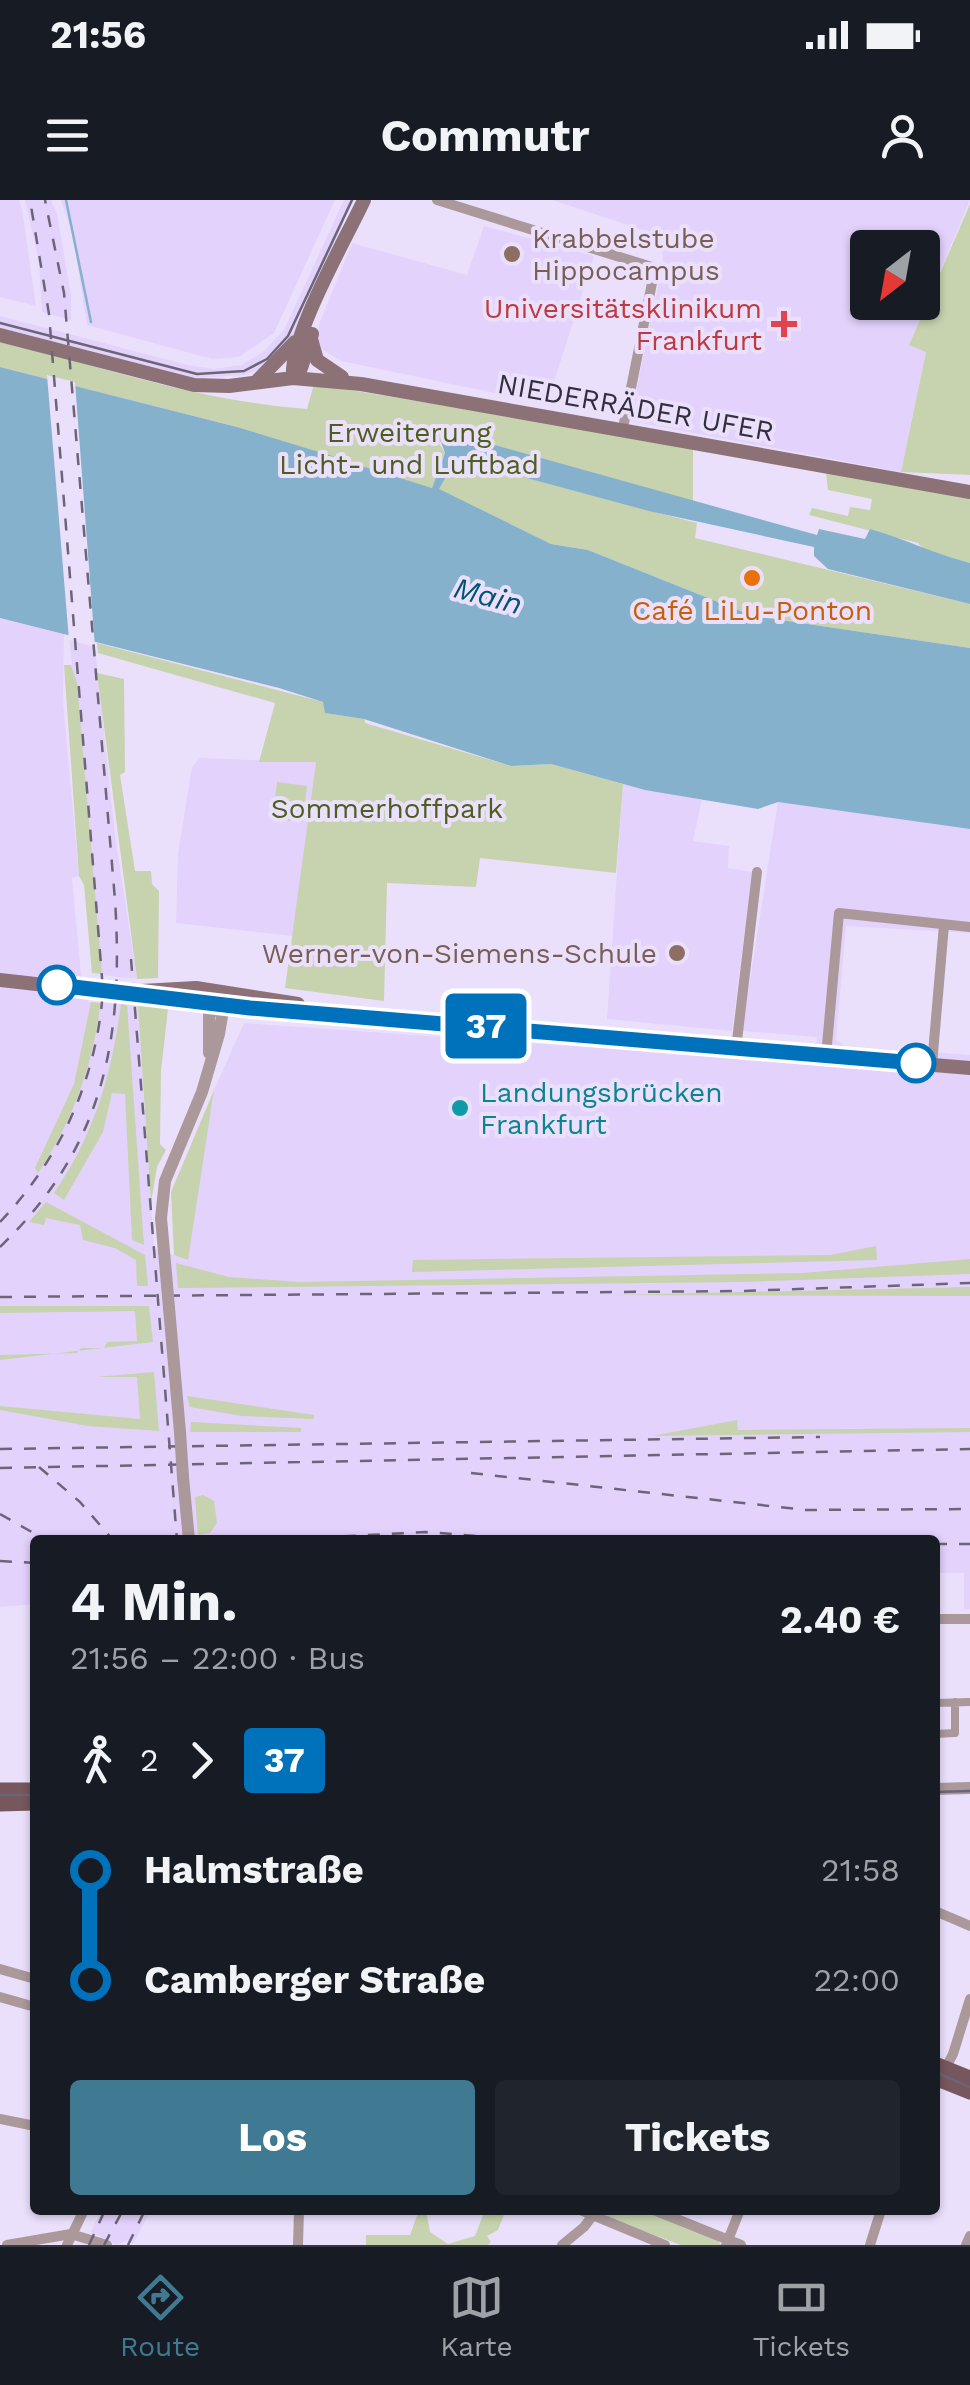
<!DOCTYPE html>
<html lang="de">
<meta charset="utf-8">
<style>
:root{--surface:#171b24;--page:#20242c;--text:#f1f3f6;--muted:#9ea1a6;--line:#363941;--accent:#3f7a92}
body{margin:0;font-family:"Work Sans",sans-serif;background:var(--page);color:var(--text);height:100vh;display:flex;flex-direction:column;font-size:38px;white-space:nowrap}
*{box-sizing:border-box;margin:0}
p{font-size:32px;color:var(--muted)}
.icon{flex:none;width:55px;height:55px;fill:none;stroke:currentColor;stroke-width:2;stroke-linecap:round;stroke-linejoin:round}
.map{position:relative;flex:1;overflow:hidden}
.details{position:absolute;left:30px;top:1335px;width:910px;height:680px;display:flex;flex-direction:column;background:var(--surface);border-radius:10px;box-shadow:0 2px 8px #0004}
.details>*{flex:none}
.badge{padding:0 20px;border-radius:8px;font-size:35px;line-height:65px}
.needle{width:65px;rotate:211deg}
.tools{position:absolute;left:850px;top:30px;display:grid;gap:20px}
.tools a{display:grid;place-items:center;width:90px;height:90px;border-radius:10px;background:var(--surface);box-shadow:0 2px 8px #0004;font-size:50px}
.map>.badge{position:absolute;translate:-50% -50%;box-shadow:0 0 0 5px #fff}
.legs{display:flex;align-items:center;gap:15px;height:110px;padding:0 40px;font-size:32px}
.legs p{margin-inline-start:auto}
.headline{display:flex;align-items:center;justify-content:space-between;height:170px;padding:0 40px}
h1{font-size:55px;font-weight:700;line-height:75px}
.action{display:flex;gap:20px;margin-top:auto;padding:20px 40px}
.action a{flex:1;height:115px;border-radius:10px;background:var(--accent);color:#fff;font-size:40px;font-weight:700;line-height:115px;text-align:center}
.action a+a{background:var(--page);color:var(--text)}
ul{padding:0 40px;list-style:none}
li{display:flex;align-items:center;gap:35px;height:110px;font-size:38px}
li i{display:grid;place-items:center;width:15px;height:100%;margin:0 12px;background:currentColor}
li i::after{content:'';width:25px;height:25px;margin:-12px;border:8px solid;border-radius:50%;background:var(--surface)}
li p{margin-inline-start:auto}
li:first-child i{background:linear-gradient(#0000 50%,currentColor 0)}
li:last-child i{background:linear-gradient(currentColor 50%,#0000 0)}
.status{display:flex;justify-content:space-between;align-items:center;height:70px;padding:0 50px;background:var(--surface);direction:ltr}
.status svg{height:28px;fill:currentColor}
header{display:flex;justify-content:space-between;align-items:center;height:130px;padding:0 40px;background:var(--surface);font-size:45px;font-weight:700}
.tabs{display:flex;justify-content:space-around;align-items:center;height:140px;border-top:2px solid var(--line);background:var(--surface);font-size:28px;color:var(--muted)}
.tabs a{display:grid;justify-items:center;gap:5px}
.tabs .on{color:var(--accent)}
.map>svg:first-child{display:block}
.built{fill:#e3d2fc;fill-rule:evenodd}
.green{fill:#c6d3ae}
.water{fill:#86b1cd}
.pier{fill:#ebe0fc}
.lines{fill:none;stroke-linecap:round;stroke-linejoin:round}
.stream{stroke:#86b1cd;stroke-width:2.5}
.pedestrian{stroke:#aa989b;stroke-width:8}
.minor{stroke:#aa989b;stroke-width:10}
.tertiary{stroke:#aa989b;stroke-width:12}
.secondary{stroke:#8c7277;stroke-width:14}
.primary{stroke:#76575d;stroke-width:15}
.tram{stroke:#6c6577;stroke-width:2.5}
.rail{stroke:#6c6577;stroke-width:2.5;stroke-dasharray:12 12;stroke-linecap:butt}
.tertiary-bridge{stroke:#aa989b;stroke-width:12}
.line-1-casing{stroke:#fff;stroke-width:22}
.line-1{stroke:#0072bc;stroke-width:15}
.education-dot{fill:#8d6e63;stroke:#ebe0fc;stroke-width:4}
.health-dot{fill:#e0444e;stroke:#ebe0fc;stroke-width:4}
.food-dot{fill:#e8710a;stroke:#ebe0fc;stroke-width:4}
.stop-1-dot{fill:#fff;stroke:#0072bc;stroke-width:5}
.culture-dot{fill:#0f9aa8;stroke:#ebe0fc;stroke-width:4}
.labels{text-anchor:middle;stroke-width:8;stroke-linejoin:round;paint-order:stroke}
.education-label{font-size:28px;fill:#785e54;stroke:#ebe0fc;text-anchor:start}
.health-label{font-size:28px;fill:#be3a42;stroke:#ebe0fc;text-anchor:end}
.street-label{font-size:28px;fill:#332e3b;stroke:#ebe0fc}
.park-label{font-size:28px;fill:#4d5e1e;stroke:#ebe0fc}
.food-label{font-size:28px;fill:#c56008;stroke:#ebe0fc}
.culture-label{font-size:28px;fill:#0d838f;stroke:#ebe0fc;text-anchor:start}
.water-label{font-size:30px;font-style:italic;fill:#005277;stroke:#ebe0fc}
</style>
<div class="status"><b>21:56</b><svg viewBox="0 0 49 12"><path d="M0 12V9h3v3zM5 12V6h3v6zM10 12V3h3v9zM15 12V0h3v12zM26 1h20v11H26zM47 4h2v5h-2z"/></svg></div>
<header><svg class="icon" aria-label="menu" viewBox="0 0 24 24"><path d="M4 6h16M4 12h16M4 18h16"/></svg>Commutr<svg class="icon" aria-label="person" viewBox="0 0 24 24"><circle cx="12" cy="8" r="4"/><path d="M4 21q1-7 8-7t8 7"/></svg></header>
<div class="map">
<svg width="970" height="2045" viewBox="0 0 970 2045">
<rect width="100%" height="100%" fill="#ebe0fc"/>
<path class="built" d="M0,0h19l3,9 14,97 -36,-9z
M25,0h26l6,14 14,81v25l-29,-8 -3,-49z
M61,0h274l-61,133 -35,24 -27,2 -125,-34 -14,-89z
M344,0h10l-61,136 -29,31 -19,8 -49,3 -196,-50v-12l188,49 26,4 27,-4 22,-13 21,-22z
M552,0h418l-61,145 17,6 -25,121 -271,-51 33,-159 -2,-26zM868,48h54v54h-54z
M484,26l110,30 -47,148 -206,-43 -19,-12 -5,-12 3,-15 32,-79 115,32z
M0,418l64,15 -1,69 16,174 -7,2 9,97 7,27 50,3 16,243 33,12 27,-170 30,-67 571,40 2,-26 -75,-6 36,-229 192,27v104l-124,-7 -10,114 9,6 125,9v554h-6v-36h-29v-33h-900v64l-35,3z
M69,435l25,3 21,198 22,143 -35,-4z
M200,558l116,4 -23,174 -117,-13 2,-69 14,-87z
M623,584l79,16 -9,41 36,5 -1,22 24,4 -20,159 -125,-12z
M101,2010h50l-18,34 -6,-4 -10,5 -26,-13z"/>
<path class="green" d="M970,4v271l-69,-3 25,-120 -17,-7z
M0,140c104,28 199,61 307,69l7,-25 379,63v55l-238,-68 -16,9 6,10 -13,35 -81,-21 -114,-40 -237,-60z
M455,259l242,64 -2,15 275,66v44l-217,-32 -165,-66 -37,-6 -113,-54z
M826,272l144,24v67l-45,-11 -7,-9 -109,-28 3,-7 36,8 2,-9 20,3 2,-11 -44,-9z
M97,443l226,59 3,11 39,6v4l146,43 40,-2 72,20 -7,89 -136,-15 -4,29 -89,-4 -3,118 -99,-13 31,-226h-57l16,-59 -177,-50z
M64,465h7l6,18 25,291 -10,-1 -8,-88 -5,-9z
M97,473l27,6 1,93 -5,3 15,96h16l1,13 7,7 -1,87 -21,1z
M277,582l30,4 -4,36 -30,-3z
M91,802l10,1 -1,4c-8,61 -28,115 -62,166l-3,-5 39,-84z
M121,804l6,1 17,240 -12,-5 -7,-146 -13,-1 -9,39 -39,68 -10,-7c40,-58 58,-119 67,-189z
M138,805l30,4 -7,62 -1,73 6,6 -9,17 -6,36z
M214,890l-26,170 -14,-5 -3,-63z
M46,1002l99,53 3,31h-11l-1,-26 -21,-12 -32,-8 -3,-15 -34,-7 -2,7 -15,-3z
M876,1046l1,14 -465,12 1,-12 417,-5z
M970,1059v15l-227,8 -565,6 -2,-25 53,14 70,5 504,-9z
M970,1087v9l-359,-1z
M0,1106h149l4,36 -153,18v-5l77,-2 4,-5h23l3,-6 30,-1 -2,-30 -135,2z
M154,1172l5,59 -71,-5 -88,-16v-4l140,13 -3,-42h-41z
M187,1196l127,19v4l-72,-3 -52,-9z
M737,1220l1,10 232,-2v4l-318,4z
M191,1222l110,6v4h-111z
M203,1295l11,6 3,22 -7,10 -12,2 -3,-38z
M419,2010h7l4,22 18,12 27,-8 10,-26 20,2 -7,18 -11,6 4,6 -3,3h-122v-10h44z
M604,2010h39l74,29 4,6h-40l-73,-27z"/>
<path class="water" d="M0,167l237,60 95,29 18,11 2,-4 80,25 13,-35 -5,-14 15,-5 362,101 2,-6 46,10 5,-10c36,10 64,25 100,34v41l-142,-35 -14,-13v-9l-165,-36 -193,-52 -17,30 112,55 37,6 165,66 217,32v181l-192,-27 -20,7 -113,-19 -94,-26 -40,2 -147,-47 -39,-6 -2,-11 -44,-14 -279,-70z"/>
<path class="pier" d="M47,175l28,7 20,265 -26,-7z"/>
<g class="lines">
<path class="stream" d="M66,0l25,122"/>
<path class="pedestrian" d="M935,1503l35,-1
M936,1589l-1,-55 20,-1v-31"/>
<path class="minor" d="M437,0l218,68 -32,160
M736,849l21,-177
M826,856l13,-143 131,14
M932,865l12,-140
M935,1419h35
M935,1711l35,15
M0,1769l35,10
M0,1797l35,10
M935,1888l18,-34 17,-55
M0,1919l35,7
M580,2010l85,35
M654,2010l87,35
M7,2045l64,-11 36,11
M67,2045l17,-35
M298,2045l1,-35
M562,2045l22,-18 12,-16
M726,2045l14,-35
M870,2045l11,-35
M966,2045l4,-9"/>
<path class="tertiary" d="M209,853v-38l9,-14
M167,1085l-6,-67 4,-37 37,-89 17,-58 3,-18 -9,-15
M169,1108l11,124
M183,1277l6,63
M935,1589l35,-1"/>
<path class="secondary" d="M0,135l194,50 35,1 64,-8 68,6 609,108
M311,139l6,21 25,17
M293,178c-4,-41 52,-137 71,-178
M293,178l8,-10 11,-34
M258,180l37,-38
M0,780l249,28 721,60
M141,791l55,-3 102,16"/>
<path class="primary" d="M0,1590h35
M0,1604l35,-1
M935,1864l35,14
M935,1878l35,14"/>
<path class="tram" d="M0,123l197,51 47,-3 23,-12 21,-23 64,-136
M935,1592l35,-1
M0,1595h35
M935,1872l35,15"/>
<path class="rail" d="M131,759l46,581
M0,1022c61,-64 97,-144 103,-232l-54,-676 -19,-114
M0,1047c104,-100 124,-208 115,-347l-51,-607 -19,-93
M0,1097l743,-6 227,-8
M0,1249l820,-12
M39,1267l41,35 33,38
M0,1268l970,-19
M471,1273l335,37 164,-1
M0,1314l46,26
M272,1340l154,-8 100,8
M935,1344h35
M0,1361l35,2
M89,2045l16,-35
M104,2045l19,-35
M128,2045l17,-35"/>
<path class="tertiary-bridge" d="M167,1085l2,23
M180,1232l3,45"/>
</g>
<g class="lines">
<defs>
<path id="line-1" d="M57,785l193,23 666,55"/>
</defs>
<use href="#line-1" class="line-1-casing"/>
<use href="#line-1" class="line-1"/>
</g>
<g class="education-dot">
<circle cx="512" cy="54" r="10"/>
<circle cx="677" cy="753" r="10"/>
</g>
<path class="health-dot" d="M779 109h10v10h10v10h-10v10h-10v-10h-10v-10h10z"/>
<circle class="food-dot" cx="752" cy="378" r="10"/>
<g class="stop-1-dot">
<circle cx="57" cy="785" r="18"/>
<circle cx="916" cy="863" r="18"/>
</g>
<circle class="culture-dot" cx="460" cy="908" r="10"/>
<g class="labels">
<g class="education-label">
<text x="532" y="48">Krabbelstube<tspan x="532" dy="32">Hippocampus</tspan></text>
<text x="657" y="763" text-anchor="end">Werner-von-Siemens-Schule</text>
</g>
<g class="health-label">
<text x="762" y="118">Universitätsklinikum<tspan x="762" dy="32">Frankfurt</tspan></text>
</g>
<g class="street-label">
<text transform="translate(636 207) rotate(10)" y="10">NIEDERRÄDER UFER</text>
</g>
<g class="park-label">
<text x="409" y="242">Erweiterung<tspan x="409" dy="32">Licht- und Luftbad</tspan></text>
<text x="387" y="618">Sommerhoffpark</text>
</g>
<g class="food-label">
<text x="752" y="420">Café LiLu-Ponton</text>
</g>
<g class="culture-label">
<text x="480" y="902">Landungsbrücken<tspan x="480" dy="32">Frankfurt</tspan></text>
</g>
<g class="water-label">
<text transform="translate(488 396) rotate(15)" y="10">Main</text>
</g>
</g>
</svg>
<div class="tools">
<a><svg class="needle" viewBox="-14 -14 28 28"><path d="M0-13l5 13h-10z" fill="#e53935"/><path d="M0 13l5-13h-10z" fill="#9ea1a6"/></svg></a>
</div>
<b class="badge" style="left:486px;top:826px;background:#0072bc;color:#fff">37</b>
<section class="details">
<div class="headline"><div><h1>4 Min.</h1><p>21:56 – 22:00 · Bus</p></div><b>2.40 €</b></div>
<div class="legs"><svg class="icon" aria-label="walk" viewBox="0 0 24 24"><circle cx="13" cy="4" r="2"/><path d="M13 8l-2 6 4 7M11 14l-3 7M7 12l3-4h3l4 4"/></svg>2<svg class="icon" aria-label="forward" viewBox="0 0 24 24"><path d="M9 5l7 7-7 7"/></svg><b class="badge" style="background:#0072bc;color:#fff">37</b></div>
<ul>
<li><i style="color:#0072bc"></i><b>Halmstraße</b><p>21:58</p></li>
<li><i style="color:#0072bc"></i><b>Camberger Straße</b><p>22:00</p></li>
</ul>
<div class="action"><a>Los</a><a>Tickets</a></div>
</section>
</div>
<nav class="tabs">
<a class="on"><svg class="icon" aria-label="directions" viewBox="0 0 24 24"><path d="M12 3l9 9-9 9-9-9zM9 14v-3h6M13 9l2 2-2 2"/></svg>Route</a>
<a><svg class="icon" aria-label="map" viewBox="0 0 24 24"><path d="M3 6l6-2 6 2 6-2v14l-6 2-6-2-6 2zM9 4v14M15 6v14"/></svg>Karte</a>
<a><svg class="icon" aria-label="tickets" viewBox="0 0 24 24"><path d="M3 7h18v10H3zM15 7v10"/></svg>Tickets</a>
</nav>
